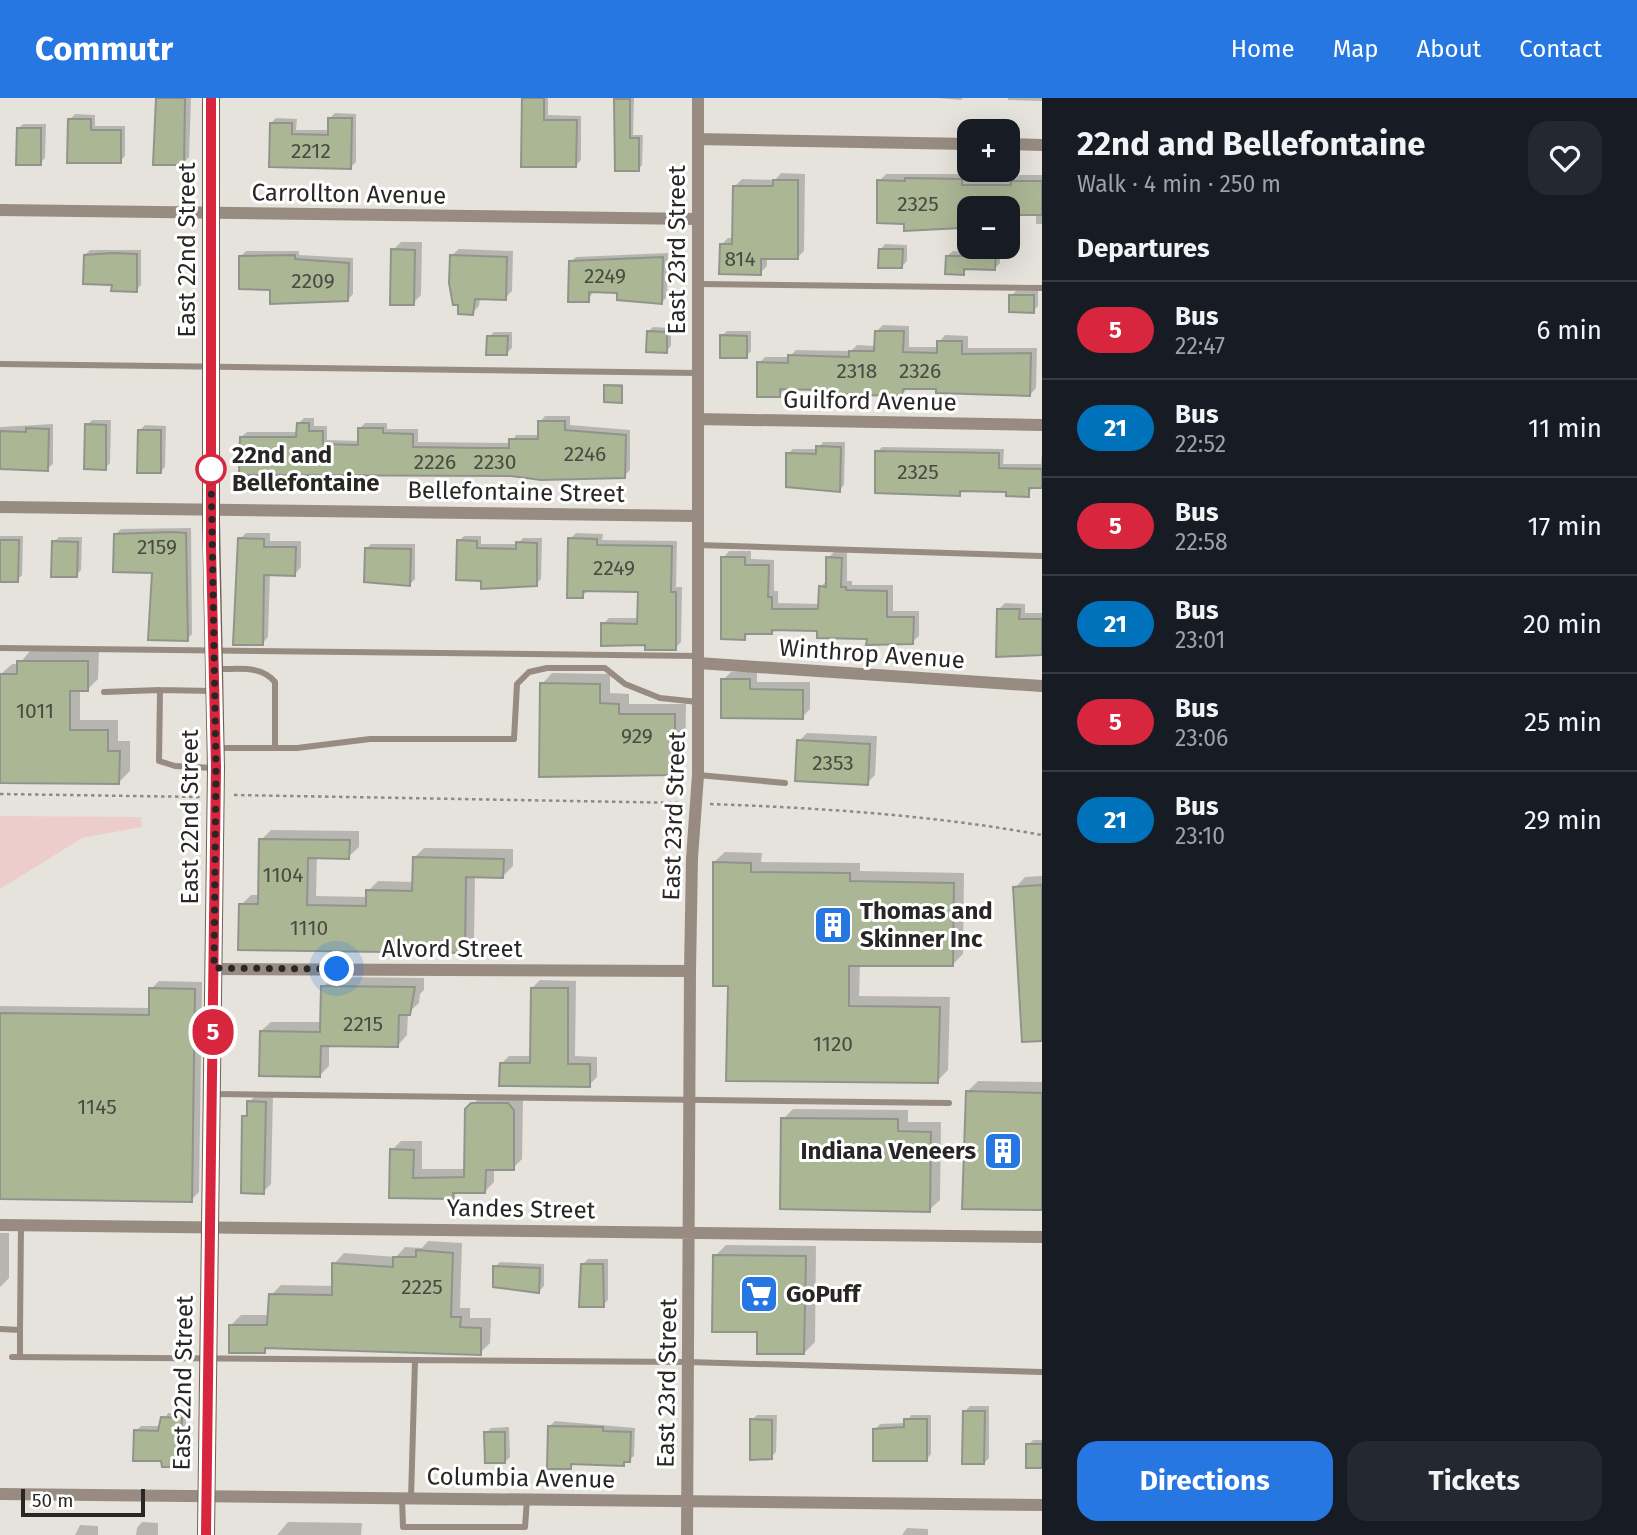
<!DOCTYPE html>
<meta charset="utf-8">
<style>
:root{--surface:#171b24;--page:#242831;--text:#f1f3f6;--muted:#9ea1a6;--line:#363941;--accent:#2677e2}
body{margin:0;font-family:"Fira Sans",sans-serif;background:var(--page);color:var(--text);height:100vh;display:flex;flex-direction:column;font-size:26px;white-space:nowrap}
*{box-sizing:border-box;margin:0}
p{font-size:23px;color:var(--muted)}
.icon{flex:none;width:38px;height:38px;fill:none;stroke:currentColor;stroke-width:2;stroke-linecap:round;stroke-linejoin:round}
.map{position:relative;flex:1;overflow:hidden}
.sheet{display:flex;flex-direction:column;background:var(--surface);width:595px}
.sheet>*{flex:none}
.badge{padding:0 14px;border-radius:23px;font-size:24px;line-height:46px}
.controls{position:absolute;left:957px;top:21px;display:grid;gap:14px}
.controls a{display:grid;place-items:center;width:63px;height:63px;border-radius:14px;background:var(--surface);box-shadow:0 7px 28px #0002;font-size:35px}
.scale{position:absolute;left:21px;bottom:18px;width:124px;box-sizing:border-box;padding-left:7px;border:4px solid #282725;border-top:0;font-size:19px;line-height:24px;white-space:nowrap;color:#282725;-webkit-text-stroke:5px #fff;paint-order:stroke}
.you{position:absolute;width:35px;height:35px;margin:-18px;border:5px solid #fff;border-radius:50%;background:#1a73e8;box-shadow:0 0 0 10px #1a73e833}
.map>.badge{position:absolute;translate:-50% -50%;box-shadow:0 0 0 4px #fff}
h2{padding:0 35px;font-size:26px;line-height:63px}
.round{display:grid;place-items:center;flex:none;width:74px;height:74px;border-radius:21px;background:var(--page)}
.overview{display:flex;align-items:center;justify-content:space-between;height:119px;padding:0 35px}
h1{font-size:33px;font-weight:700;line-height:52px}
.button{display:flex;gap:14px;margin-top:auto;padding:14px 35px}
.button a{flex:1;height:80px;border-radius:21px;background:var(--accent);color:#fff;font-size:28px;font-weight:700;line-height:80px;text-align:center}
.button a+a{background:var(--page);color:var(--text)}
ul{padding:0;list-style:none}
li{display:flex;align-items:center;gap:21px;height:98px;padding:0 35px;border-top:2px solid var(--line)}
li div{flex:1}
li b{display:block;font-size:26px}
li em{font-style:normal}
li .badge{min-width:77px;font-weight:700;text-align:center}
header{display:flex;align-items:center;gap:42px;box-sizing:border-box;height:98px;padding:0 35px;background:var(--accent);color:#fff}
header strong{font-size:33px}
nav{display:flex;gap:38px;margin-inline-start:auto;font-size:24px}
main{display:flex;flex:1;min-height:0}
.map>svg:first-child{display:block}
.green{fill:#edcdcb}
.shadow{fill:#0003}
.building{fill:#abb695;stroke:#91948d;stroke-width:2}
.lines{fill:none;stroke-linecap:round;stroke-linejoin:round}
.path{stroke:#8b8a85;stroke-width:2.5;stroke-dasharray:3.5 3.5;stroke-linecap:butt}
.service{stroke:#988b82;stroke-width:6}
.minor{stroke:#988b82;stroke-width:12}
.secondary{stroke:#746154;stroke-width:18}
.line-casing{stroke:#fff;stroke-width:16}
.line{stroke:#d7263d;stroke-width:10}
.walk{stroke:#282725;stroke-width:7;stroke-dasharray:0 12.6}
.stop-dot{fill:#fff;stroke:#d7263d;stroke-width:3.5}
.labels{text-anchor:middle;stroke-width:6;stroke-linejoin:round;paint-order:stroke}
.number-label{font-size:21px;fill:#494b41}
.street-label{font-size:24px;fill:#282725;stroke:#fff}
.stop-label{font-size:24px;font-weight:bold;fill:#282725;stroke:#fff;text-anchor:start}
.poi-label{font-size:24px;font-weight:bold;fill:#282725;stroke:#fff;text-anchor:start}
</style>
<header>
<strong>Commutr</strong>
<nav><a>Home</a><a>Map</a><a>About</a><a>Contact</a></nav>
</header>
<main>
<div class="map">
<svg width="1042" height="1437" viewBox="0 0 1042 1437">
<rect width="100%" height="100%" fill="#e5e3db"/>
<path class="green" d="M0,718l141,1 1,10 -60,11 -82,51z"/>
<path class="shadow" d="M157,0h34l-2,59 -6,6z
M522,0h26v17l33,1v44l-5,5z
M618,0h16l-1,37h10l-1,30 -4,5z
M938,0h25l-2,2z
M1008,0h34v3l-34,-1z
M335,15l21,1v48l-5,5 -80,-44 5,-5 21,1 -1,11h34v-12z
M75,16l20,1v11h30v30l-5,5 -50,-42z
M23,26h23l-1,34 -5,5 -22,-34z
M781,75l24,1 -1,77 -7,7 -30,-1v9l-7,7 -38,-29 6,-6h6l1,-52 7,-7 33,1z
M886,76h82v5h47l4,-4h23v49h-6v-11h-28v-5h-38v17l-64,-3 -27,-41z
M401,144h21l-1,53 -8,8 -20,-53z
M885,146l22,1v16l-5,5 -22,-16z
M979,149h21v16l-5,5h-27l-5,5 -16,-17 6,-5 22,1z
M459,151l54,2 -1,40 -7,7h-25l-1,8 -7,7 -20,-58z
M90,152h51v35l-5,5 -23,-7 -28,-28z
M246,153h53v4l54,3v36l-5,5 -76,-11 -31,-32z
M668,155l-1,44 -5,5 -43,-11 -25,-1 -6,11 -17,-39 5,-5z
M1016,193h22v15l-5,5 -22,-15z
M883,227l26,1v21h30v-5l6,-7 23,1v12h69l-1,40 -6,7 -92,-7 -29,-1 -7,7 -83,-6 -34,1 -6,6 -20,-32 6,-6h24l7,-7 55,1 6,-6 19,1v-14z
M653,229l18,1v18l-5,5 -18,-19z
M727,233h24v20l-5,5 -24,-20z
M494,234h18v16l-6,6 -17,-17z
M608,286h15l-2,17 -15,-15z
M545,318h25v9l60,5v40l-6,6 -383,-39 6,-5h51v-8l6,-6h10v8h13v14l33,1v-13l5,-5h22v6h31v13l93,1 5,-8h24v-13z
M92,322h19l-1,43 -5,5 -18,-43z
M53,326v40l-6,5 -47,-1v-41z
M145,327l21,1 -1,41 -5,5 -20,-42z
M823,344h22l-1,43 -5,5 -51,-36 5,-5h25z
M882,349l122,2 -1,15h38l1,-11v33h-9l-5,9 -20,-5 -43,-1 -5,5 -83,-42z
M191,430l1,106 -5,5 -33,-68 -38,-37 5,-5z
M246,435h24v8h31v26l-6,7 -25,-1 -2,64 -6,7 -22,-105z
M576,435l27,1 -1,6 75,1 -1,46h6l-1,55 -6,6 -28,-5 -44,-19 6,-6h30l1,-28 -52,1 -6,5 -12,-57z
M0,438h23l-1,39 -5,5h-17z
M464,438h17v8h37l5,-6h19l-1,41 -5,5 -53,-5 -24,-38z
M59,439h23l-1,33 -5,5 -22,-33z
M371,446h44v35l-5,5 -44,-35z
M729,453h22v8l23,1v31h4v12l42,1v-17l7,-6 1,-23 6,-6h13v29h5v4h41v26h26v25l-7,6 -93,-13h-43l-4,4h-23l-5,5 -21,-80z
M1005,505l20,1v9h17v40l-44,-43z
M30,553h69l-1,28 -11,11h-7v30h38v21h12v30l-11,11 -119,-1 1,-107 11,-10h7z
M731,574h26v10h53v27l-8,8 -79,-37z
M552,575l58,1v19l19,1v10h57l-1,58 -11,11 -132,-89z
M807,635l70,3 -2,39 -8,8 -68,-42z
M271,732l88,1v16l-11,10 -31,-1 -1,40 52,1v-6l10,-10 36,1v-24l10,-10 89,1v17l-10,10h-28l-1,65 -10,10 -223,-46 10,-10h9l1,-55z
M725,754l37,1 -1,9 99,1v8l104,2 -1,81 -11,11 -92,-1 -1,32 91,1 -2,73 -11,11 -207,-97 -16,-122z
M1042,778v163l-27,-151 10,-11z
M333,879l91,1v12l-4,4 -1,9 -11,10 -1,22 -9,10h-69v21l-10,10 -58,-45 10,-9h51l1,-35z
M540,882l36,1 -1,75 22,1v20l-8,8 -88,-21 8,-8h23v-68z
M159,883l43,1 -3,210 -8,8 -191,-2v-192l151,2v-19z
M978,983l64,1v126l-75,-116z
M257,996h16l-2,90 -8,8 -19,-76 5,-5v-9z
M482,997l41,5 -1,59 -9,9h-19v14l-9,9h-26l-6,6 -62,-1 1,-46 9,-9h21v28h44l1,-59z
M793,1011l115,1v12h33l-1,78 -11,10 -146,-91z
M0,1135h9v45l-9,9z
M428,1143l34,2 -2,65h10v10h21l-1,25 -10,10 -211,-6 -5,4 -33,-26 10,-10h28l2,-20 10,-10 53,1v-22l10,-11 52,4 9,-10 17,1z
M726,1147l90,1 -1,96 -11,11 -45,-23 -44,-74z
M588,1161h20v41l-5,5 -20,-41z
M500,1164l44,2v22l-5,5 -44,-24z
M970,1308h19v52l-5,5 -19,-52z
M168,1315h18l-1,47 -5,5 -18,-6 -26,-28 5,-5h20z
M757,1317h20l-1,37 -5,5 -19,-37z
M911,1317h20v39l-5,6 -51,-30 5,-6 26,-1z
M555,1323l80,7 -1,28 -11,8 -48,-2 -5,5 -20,-41z
M509,1329l1,30 -5,5 -19,-29 5,-5z
M1033,1342h9v30l-14,-25z
M142,1424l16,1v12h-22l1,-7z
M288,1424l74,1 -1,12h-84z
M80,1427l18,1v9h-23z
M907,1430l21,1v6h-26z"/>
<path class="building" d="M156,0h29l-1,67h-31z
M522,0h22v22h33l-1,47h-55z
M614,1h16v39h9v33h-24z
M328,20h24l-1,51 -82,-2 1,-44h22v11l36,1z
M68,21h23v11h30v33h-54z
M17,30h24v37h-25z
M905,80l57,1v6h49v-4h31v34h-31v-7h-50v20l-57,3v-7l-27,-1v-43l28,1z
M773,82h25v79h-37v16l-42,-1 1,-30h12l1,-58h40z
M391,151l24,1 -1,55h-24z
M879,151h24l-1,19h-24z
M973,153h23l-1,19 -31,-1v6l-19,-1 1,-18h27z
M112,155l25,1v38l-26,-1 1,-6 -29,-1 1,-29z
M295,157v4l54,4 -1,38 -78,3v-14l-31,-1v-33z
M450,157l57,2 -1,43 -31,-1 -2,16 -15,-1v-9h-5l-4,-22z
M663,159l-1,47 -45,-4v-7l-28,-1v10h-21l1,-41z
M1009,197h25v18l-25,-1z
M647,233l20,1v21l-21,-1z
M875,233h29l-1,21 34,1v-12h25v13l69,-1 -1,43 -94,-3v-4h-33l-1,7 -85,-2v-4l-37,-1v8h-23v-35l31,1v-8l61,2v-6h25z
M720,237l27,1v22h-27z
M487,238h21l-1,19h-21z
M604,287l18,1v17l-18,-1z
M538,323h27v9l61,5 -1,43 -84,2 -30,-4 -272,-1 1,-38h56l1,-14h12v8h14v13l35,1v-17h25v5l30,1v13l63,1h33v-9h29z
M85,326l21,1v45l-22,-1z
M26,330l23,1 -1,42 -48,-2v-38l26,1z
M138,332h23v43h-24z
M816,348l25,1 -1,45 -54,-5v-34l30,1z
M875,353l124,2v15l43,1v19h-13v9l-23,-1v-4l-46,-1v5l-85,-3z
M172,434l14,1 2,108 -40,-1 4,-67 -39,-1 1,-38z
M238,440l26,1v8h32l-1,29 -31,-1 -1,70h-30z
M568,440l29,1v6l75,1 -1,46h5v58h-31v-5l-44,1v-23l36,1 1,-32 -55,-1v7h-16z
M0,442h19l-1,42h-18z
M457,442l20,1v7l39,1v-7l21,1v43l-56,3v-8l-25,-1z
M52,443l26,1 -1,35h-26z
M365,450l46,1 -1,37 -46,-4z
M721,459h24v8h24l-1,32h4v12h46l1,-23 7,1v-30l16,1 -1,29h5v3l41,1v26h27l-1,27 -47,1 1,-6 -50,-1v-7l-45,-1v4h-27v6l-24,-1z
M997,511h23l-1,10h23v36l-46,2z
M17,563h71v30h-18v39h38v21h12l-1,33 -119,-1v-109h17z
M721,581h29v10l53,1v29l-82,-1z
M540,585l60,1v19l19,1v10h56v61l-136,2z
M797,642l73,4 -2,41 -73,-4z
M259,741l91,1 -1,19 -41,-1 -1,47 59,1v-16l46,1 1,-34 91,2 -1,19 -37,-1 -1,76 -227,-3 1,-46h19z
M713,764l38,1v9l99,1v8l104,2 -1,83h-104v40l91,1 -2,76 -212,-2 2,-95h-15z
M1042,787v156l-20,1 -9,-155z
M321,888l94,1 -5,28h-11l-1,32 -77,-1 -1,31 -61,-1 1,-45 60,1z
M149,890l46,1 -3,213 -192,-3v-186l149,2z
M531,890h37v76h22v23l-91,-1 1,-23h30z
M966,993l76,2v117l-80,-1z
M247,1003l19,1 -2,92 -23,-1 1,-77h5z
M471,1005h37l6,7v60h-28l-1,23h-32l1,6 -65,-1 1,-49 24,1 -1,28 51,-1 1,-68z
M781,1020l117,1v12l33,1 -1,80 -150,-3z
M416,1152l37,3 -2,64h10l-1,10 21,1v27l-216,-7v5h-36v-28h38l2,-31 63,1v-32l61,4v-10h23z
M713,1157l93,1 -2,98h-47v-22h-45z
M581,1166h22l1,43h-25z
M493,1168l47,2 -1,25 -46,-6z
M963,1313h22l-1,53h-22z
M161,1319l21,1 -2,49h-18l-1,-6h-28l1,-31 24,1z
M750,1321l22,1v39l-22,1z
M904,1321h23v42h-54v-32l31,-2z
M548,1328l55,1v4l28,1 -1,30h-6v4l-53,-2v5h-24z
M484,1334h21v31h-20z
M1026,1346h16v24h-16z"/>
<g class="lines">
<path class="path" d="M0,696l200,3
M234,697l448,8
M710,706c111,4 222,11 332,31"/>
<path class="service" d="M698,186l344,4
M0,266l698,9
M698,447l344,11
M0,550l698,8
M215,571c22,1 45,-5 60,13v66
M160,592l53,1
M104,594l56,-2 -1,71 16,5 39,2
M218,650h79l73,-9h144l3,-55 12,-12 18,-4h58l20,16 35,14 38,4
M698,677l87,8
M214,996l735,9
M0,1231l20,1 1,-104
M20,1232v27
M12,1259l676,5 354,10
M402,1400l1,29h122l2,-28
M411,1400l4,-137"/>
<path class="minor" d="M698,41l272,5
M1008,46l34,1
M0,112l698,9
M698,321l344,6
M0,409l696,9
M698,565l344,23
M214,871l476,2
M0,1127l1042,12
M0,1396l1042,11
M687,1437l3,-564 2,-113 6,-83v-677"/>
<path class="secondary" d="M206,1437l10,-767 -5,-246v-424"/>
</g>
<g class="lines">
<defs>
<path id="line" d="M206,1437l10,-767 -5,-220v-450"/>
</defs>
<use href="#line" class="line-casing"/>
<use href="#line" class="line"/>
<path class="walk" d="M211,371l5,299 -2,200 123,1"/>
</g>
<defs>
<symbol id="building-square" viewBox="-11 -11 22 22"><rect x="-9" y="-9" width="18" height="18" rx="4" fill="#2677e2" stroke="#fff"/><path d="M-4-6H4V6H1V3H-1V6H-4ZM-2.5-4.3h1.7v1.8h-1.7ZM.8-4.3h1.7v1.8H.8ZM-2.5-1h1.7V.8h-1.7ZM.8-1h1.7V.8H.8Z" fill="#fff"/></symbol>
<symbol id="supermarket-square" viewBox="-11 -11 22 22"><rect x="-9" y="-9" width="18" height="18" rx="4" fill="#2677e2" stroke="#fff"/><path d="M-6-5.5h2.5l.6 2H6L4.5 2H-2.5L-4.4-4H-6ZM-1.5 3.2a1.3 1.3 0 1 0 .1 0ZM3 3.2a1.3 1.3 0 1 0 .1 0Z" fill="#fff"/></symbol>
</defs>
<g fill-rule="evenodd">
<use href="#building-square" x="811" y="805" width="44" height="44"/>
<use href="#building-square" x="981" y="1031" width="44" height="44"/>
<use href="#supermarket-square" x="737" y="1174" width="44" height="44"/>
</g>
<circle class="stop-dot" cx="211" cy="371" r="14"/>
<g class="labels">
<g class="number-label">
<text x="311" y="60">2212</text>
<text x="918" y="113">2325</text>
<text x="740" y="168">814</text>
<text x="605" y="185">2249</text>
<text x="313" y="190">2209</text>
<text x="857" y="280">2318</text>
<text x="920" y="280">2326</text>
<text x="585" y="363">2246</text>
<text x="435" y="371">2226</text>
<text x="495" y="371">2230</text>
<text x="918" y="381">2325</text>
<text x="157" y="456">2159</text>
<text x="614" y="477">2249</text>
<text x="35" y="620">1011</text>
<text x="637" y="645">929</text>
<text x="833" y="672">2353</text>
<text x="283" y="784">1104</text>
<text x="309" y="837">1110</text>
<text x="363" y="933">2215</text>
<text x="833" y="953">1120</text>
<text x="97" y="1016">1145</text>
<text x="422" y="1196">2225</text>
</g>
<g class="street-label">
<text transform="translate(349 96) rotate(1)" y="8">Carrollton Avenue</text>
<text transform="translate(187 152) rotate(-90)" y="8">East 22nd Street</text>
<text transform="translate(677 152) rotate(-90)" y="8">East 23rd Street</text>
<text transform="translate(870 303) rotate(1)" y="8">Guilford Avenue</text>
<text transform="translate(516 394) rotate(1)" y="8">Bellefontaine Street</text>
<text transform="translate(872 556) rotate(4)" y="8">Winthrop Avenue</text>
<text transform="translate(674 718) rotate(-88)" y="8">East 23rd Street</text>
<text transform="translate(190 719) rotate(-90)" y="8">East 22nd Street</text>
<text x="452" y="859">Alvord Street</text>
<text transform="translate(521 1111) rotate(1)" y="8">Yandes Street</text>
<text transform="translate(183 1285) rotate(-89)" y="8">East 22nd Street</text>
<text transform="translate(667 1285) rotate(-89)" y="8">East 23rd Street</text>
<text transform="translate(521 1380) rotate(1)" y="8">Columbia Avenue</text>
</g>
<g class="stop-label">
<text x="232" y="365">22nd and<tspan x="232" dy="28">Bellefontaine</tspan></text>
</g>
<g class="poi-label">
<text x="860" y="821">Thomas and<tspan x="860" dy="28">Skinner Inc</tspan></text>
<text x="976" y="1061" text-anchor="end">Indiana Veneers</text>
<text x="786" y="1204">GoPuff</text>
</g>
</g>
</svg>
<div class="controls">
<a>+</a>
<a>−</a>
</div>
<div class="scale">50 m</div>
<div class="you" style="left:337px;top:871px"></div>
<b class="badge" style="left:213px;top:934px;background:#d7263d;color:#fff">5</b>
</div>
<section class="sheet">
<div class="overview"><div><h1>22nd and Bellefontaine</h1><p>Walk · 4 min · 250 m</p></div><a class="round"><svg class="icon" aria-label="heart" viewBox="0 0 24 24"><path d="M12 20l-8-8c-3-5 5-10 8-4 3-6 11-1 8 4z"/></svg></a></div>
<h2>Departures</h2>
<ul>
<li><span class="badge" style="background:#d7263d;color:#fff">5</span><div><b>Bus</b><p>22:47</p></div><em>6 min</em></li>
<li><span class="badge" style="background:#0072bc;color:#fff">21</span><div><b>Bus</b><p>22:52</p></div><em>11 min</em></li>
<li><span class="badge" style="background:#d7263d;color:#fff">5</span><div><b>Bus</b><p>22:58</p></div><em>17 min</em></li>
<li><span class="badge" style="background:#0072bc;color:#fff">21</span><div><b>Bus</b><p>23:01</p></div><em>20 min</em></li>
<li><span class="badge" style="background:#d7263d;color:#fff">5</span><div><b>Bus</b><p>23:06</p></div><em>25 min</em></li>
<li><span class="badge" style="background:#0072bc;color:#fff">21</span><div><b>Bus</b><p>23:10</p></div><em>29 min</em></li>
</ul>
<div class="button"><a>Directions</a><a>Tickets</a></div>
</section>
</main>
